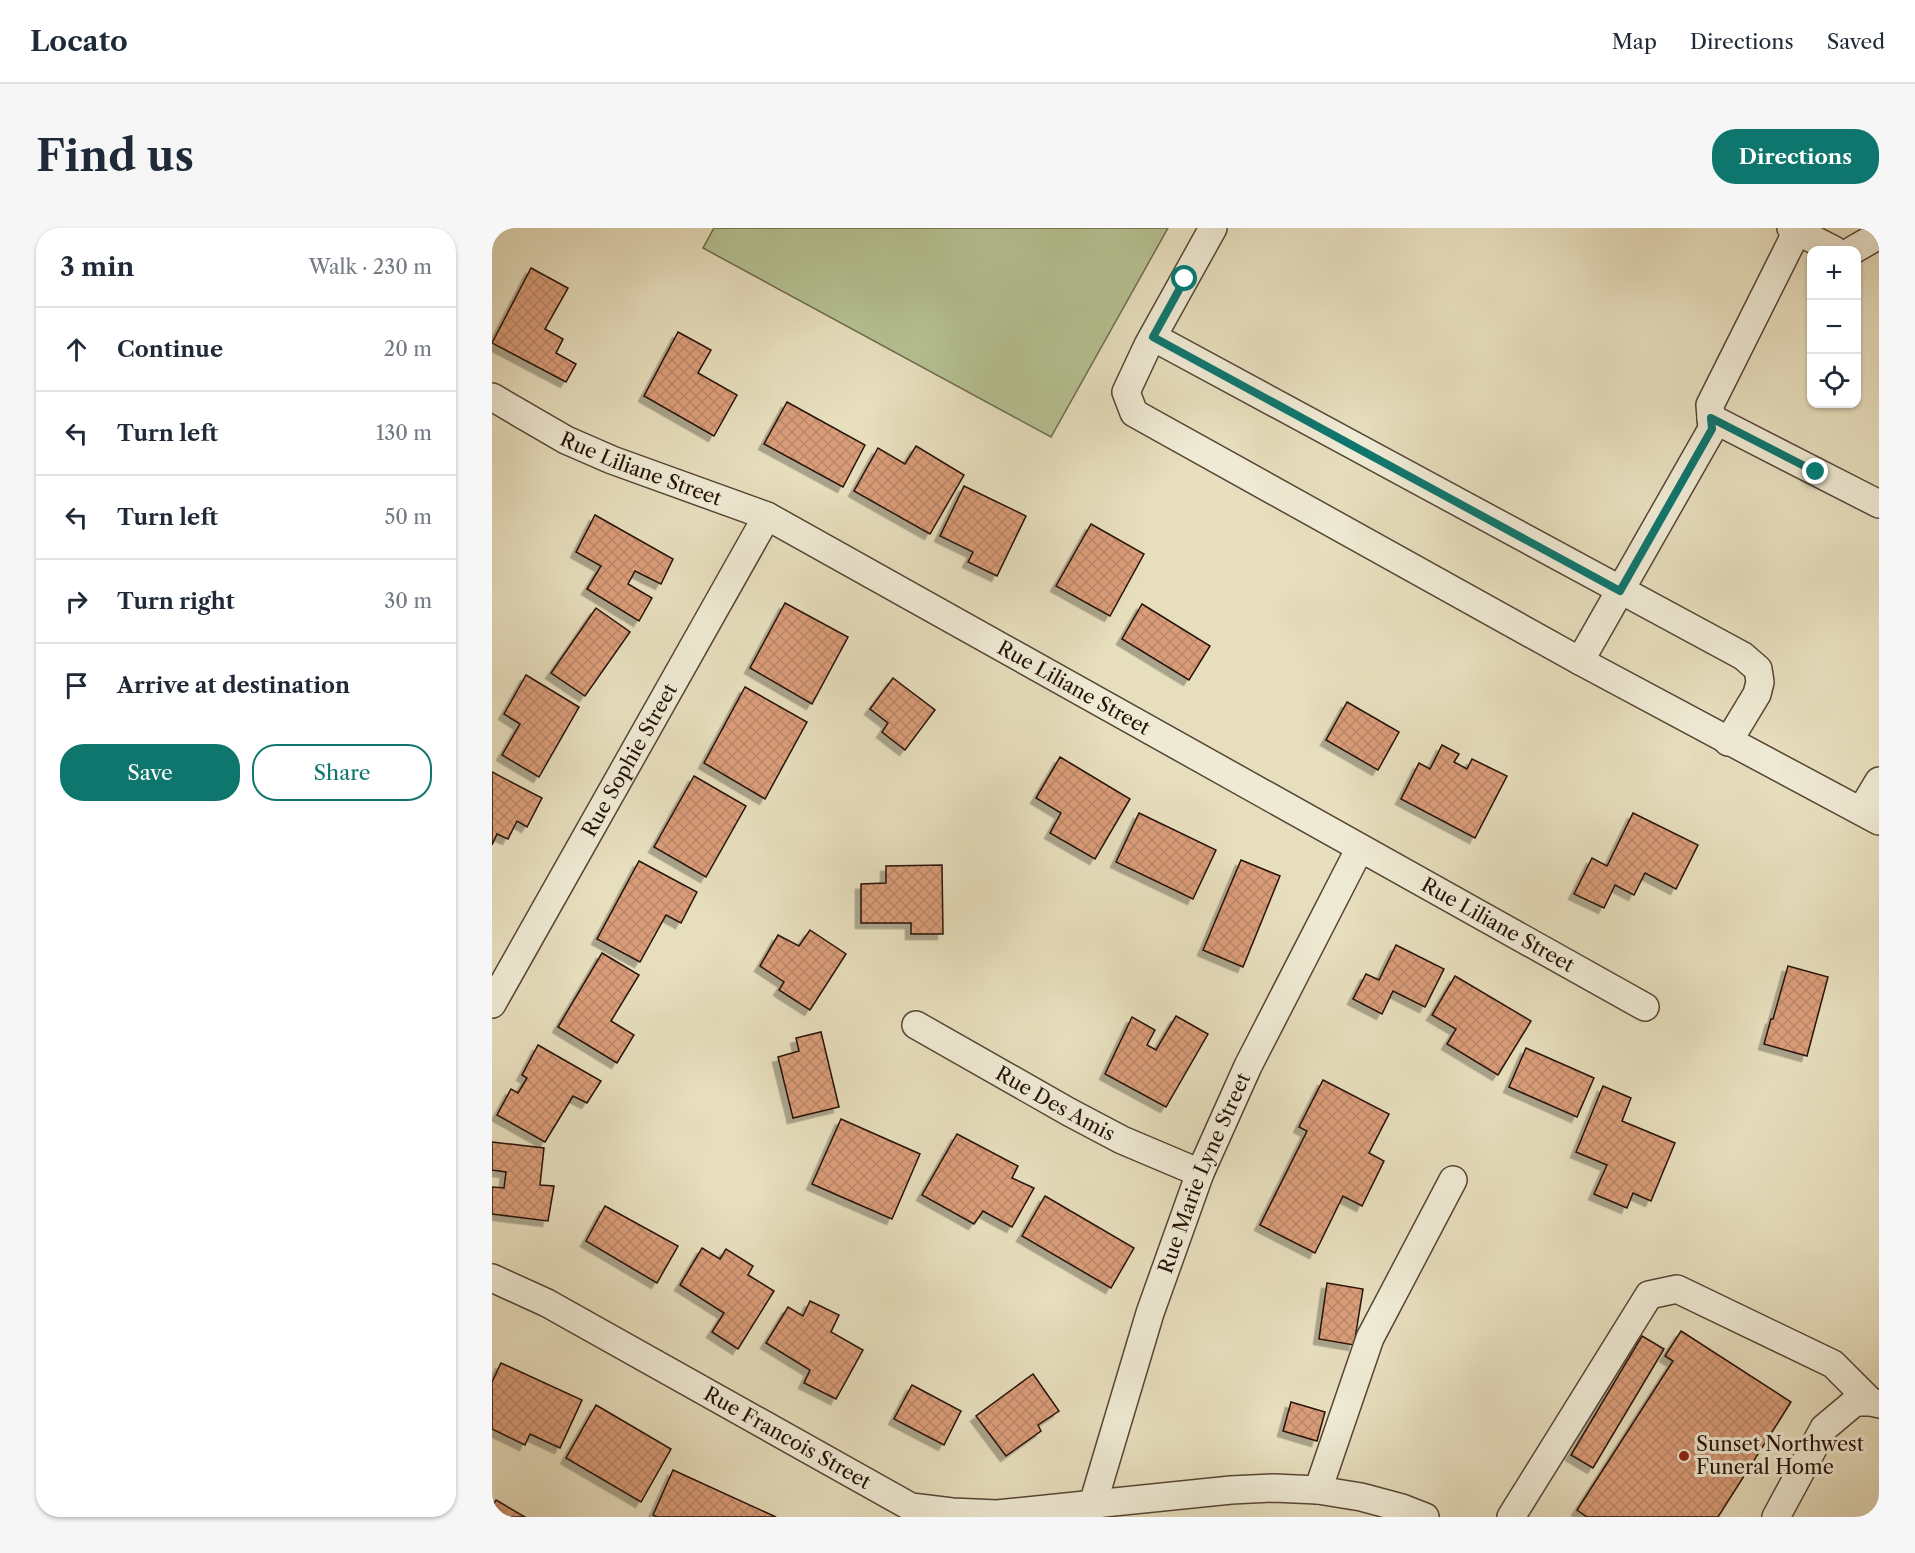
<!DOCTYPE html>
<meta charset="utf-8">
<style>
body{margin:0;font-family:"Libre Caslon Text",serif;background:#f6f6f7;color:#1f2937}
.controls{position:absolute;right:18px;top:18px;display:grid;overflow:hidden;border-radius:12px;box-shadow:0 2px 4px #0004}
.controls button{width:54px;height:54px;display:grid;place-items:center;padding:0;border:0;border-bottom:2px solid #e0e1e3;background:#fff;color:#1f2937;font:30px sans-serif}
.stop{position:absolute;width:18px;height:18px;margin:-14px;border:4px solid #0f766e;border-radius:50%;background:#fff}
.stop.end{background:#0f766e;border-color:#fff;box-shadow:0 2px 6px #0008}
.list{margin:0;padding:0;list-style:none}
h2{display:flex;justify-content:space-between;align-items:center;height:78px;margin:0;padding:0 24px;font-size:26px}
h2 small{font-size:20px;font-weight:400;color:#747a83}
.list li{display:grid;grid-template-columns:39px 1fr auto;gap:18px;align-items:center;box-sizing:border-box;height:84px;padding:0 24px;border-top:2px solid #e0e1e3}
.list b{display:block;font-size:22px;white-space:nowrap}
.list em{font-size:20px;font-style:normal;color:#747a83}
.actions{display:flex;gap:12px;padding:18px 24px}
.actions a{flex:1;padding:14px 0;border:2px solid #0f766e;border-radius:24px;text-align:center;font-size:21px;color:#0f766e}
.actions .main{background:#0f766e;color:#fff}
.icon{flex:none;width:33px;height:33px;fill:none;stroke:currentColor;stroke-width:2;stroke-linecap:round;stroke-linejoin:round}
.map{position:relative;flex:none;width:1387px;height:1289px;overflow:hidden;border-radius:24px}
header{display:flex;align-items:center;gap:36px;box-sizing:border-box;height:84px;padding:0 30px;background:#fff;border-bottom:2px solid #e0e1e3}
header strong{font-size:28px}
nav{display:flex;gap:33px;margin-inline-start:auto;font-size:21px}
.intro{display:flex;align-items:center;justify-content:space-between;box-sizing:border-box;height:144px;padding:0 36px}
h1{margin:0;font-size:42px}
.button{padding:15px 27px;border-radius:24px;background:#0f766e;color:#fff;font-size:21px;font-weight:700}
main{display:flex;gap:36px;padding:0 36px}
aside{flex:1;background:#fff;border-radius:24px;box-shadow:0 2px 4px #0004}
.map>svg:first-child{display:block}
.green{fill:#b5c192;stroke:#6e6a4d;stroke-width:1.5}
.building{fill:url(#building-cross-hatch);stroke:#261208;stroke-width:1.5;filter:url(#shadow)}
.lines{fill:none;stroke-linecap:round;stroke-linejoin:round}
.minor-casing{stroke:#564535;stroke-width:30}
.minor{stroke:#efead4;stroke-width:27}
.route{stroke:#0f766e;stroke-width:8}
.poi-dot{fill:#8f2418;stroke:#efead4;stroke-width:2}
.labels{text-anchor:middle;stroke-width:6;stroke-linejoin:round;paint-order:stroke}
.street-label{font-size:20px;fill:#261208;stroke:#efead4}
.poi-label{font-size:20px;fill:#261208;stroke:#efead4;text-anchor:start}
</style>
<header>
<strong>Locato</strong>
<nav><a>Map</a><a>Directions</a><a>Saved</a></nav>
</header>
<div class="intro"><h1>Find us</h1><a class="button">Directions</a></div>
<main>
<aside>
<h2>3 min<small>Walk · 230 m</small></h2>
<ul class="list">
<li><svg class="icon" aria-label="ahead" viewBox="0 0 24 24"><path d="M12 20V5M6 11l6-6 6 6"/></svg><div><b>Continue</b></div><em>20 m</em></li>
<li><svg class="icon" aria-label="left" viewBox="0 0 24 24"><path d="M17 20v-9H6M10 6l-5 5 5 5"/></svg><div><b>Turn left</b></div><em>130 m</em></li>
<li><svg class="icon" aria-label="left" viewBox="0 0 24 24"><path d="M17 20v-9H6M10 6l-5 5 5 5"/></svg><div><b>Turn left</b></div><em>50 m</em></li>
<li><svg class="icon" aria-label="right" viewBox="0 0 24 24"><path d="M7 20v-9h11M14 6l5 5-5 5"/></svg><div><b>Turn right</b></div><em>30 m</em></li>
<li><svg class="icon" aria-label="arrive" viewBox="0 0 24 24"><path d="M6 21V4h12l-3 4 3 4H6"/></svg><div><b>Arrive at destination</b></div></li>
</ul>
<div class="actions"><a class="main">Save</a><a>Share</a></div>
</aside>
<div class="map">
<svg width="1387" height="1289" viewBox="0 0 1387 1289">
<defs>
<pattern id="building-cross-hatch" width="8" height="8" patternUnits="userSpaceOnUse" patternTransform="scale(1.5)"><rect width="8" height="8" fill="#da9d79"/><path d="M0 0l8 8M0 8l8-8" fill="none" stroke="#bb8667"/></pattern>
<filter id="shadow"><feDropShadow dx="-5.5" dy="5.5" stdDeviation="0" flood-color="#0004"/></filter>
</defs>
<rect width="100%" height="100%" fill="#e7debd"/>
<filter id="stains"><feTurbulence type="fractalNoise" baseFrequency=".00333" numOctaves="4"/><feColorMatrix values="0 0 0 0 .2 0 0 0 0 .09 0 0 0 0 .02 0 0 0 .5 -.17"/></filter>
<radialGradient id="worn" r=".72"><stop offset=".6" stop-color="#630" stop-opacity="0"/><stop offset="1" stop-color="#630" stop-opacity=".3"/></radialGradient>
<polygon class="green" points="222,0 676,0 559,209 211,20"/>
<g class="building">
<polygon points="39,40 76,60 53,101 71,111 64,125 84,136 74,154 0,115"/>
<polygon points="186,104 219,122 206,145 245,167 222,208 152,168"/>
<polygon points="295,174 373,217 351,259 272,216"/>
<polygon points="424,218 472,247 438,306 362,263 386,220 413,236"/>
<polygon points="472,258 534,288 505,348 476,334 481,324 448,308"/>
<polygon points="103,287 181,331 169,356 143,343 136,356 160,370 147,393 95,361 109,338 84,324"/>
<polygon points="599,296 652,326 618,388 564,358"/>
<polygon points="293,375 356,409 320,476 258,440"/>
<polygon points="650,376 718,418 697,452 630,411"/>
<polygon points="104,380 138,404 93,468 59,445"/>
<polygon points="34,447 87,479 47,549 10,527 28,496 12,486"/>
<polygon points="401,450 443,482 413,522 390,504 396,495 378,481"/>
<polygon points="253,459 315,494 273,571 212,535"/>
<polygon points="855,474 907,504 886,542 834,512"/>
<polygon points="950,517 967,526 962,534 975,541 980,531 1015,548 983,610 909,571 927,535 938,541"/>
<polygon points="568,529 638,571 603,631 558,605 569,585 544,570"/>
<polygon points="0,544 50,570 35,599 25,593 16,611 5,606 0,617"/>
<polygon points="202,548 254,578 214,649 162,619"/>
<polygon points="647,585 724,622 701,671 624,634"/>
<polygon points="1141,585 1206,617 1184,661 1153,645 1142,667 1123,657 1112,680 1082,666 1100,630 1115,638"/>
<polygon points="749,632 788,648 751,739 711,722"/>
<polygon points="147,633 205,664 189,695 174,687 148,734 105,711"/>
<polygon points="450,637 451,706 419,706 419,695 369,695 369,656 394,655 394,638"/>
<polygon points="318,702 354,726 318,782 287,762 292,754 268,738 286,707 307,718"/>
<polygon points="904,717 952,741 933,779 901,763 890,786 861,771 874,746 887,752"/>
<polygon points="110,725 147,747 119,793 142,807 125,835 66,799"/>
<polygon points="1296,738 1336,749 1315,828 1272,816 1279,791 1281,791"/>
<polygon points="963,748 1039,793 1006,847 955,816 964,801 940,787"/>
<polygon points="684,788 716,806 674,879 613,846 640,789 663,802 655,817 664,822"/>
<polygon points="329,804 347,879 301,890 286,829 307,823 304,810"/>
<polygon points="46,817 109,853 95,875 81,868 53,914 5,887 19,861 26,865 35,850 30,847"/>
<polygon points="1034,820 1102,850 1085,889 1017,859"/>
<polygon points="831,852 897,886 877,925 892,933 870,978 851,968 823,1025 768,997 815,903 807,899"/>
<polygon points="1111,858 1139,870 1130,893 1183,915 1159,973 1141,965 1135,980 1102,966 1115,937 1084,924"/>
<polygon points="349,891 428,926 400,991 320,956"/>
<polygon points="465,906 526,938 520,950 542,960 520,999 491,983 482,996 430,967"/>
<polygon points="0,914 52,920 48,957 62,958 56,993 0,986 0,959 12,960 14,944 0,942"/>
<polygon points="553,968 642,1020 619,1060 530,1008"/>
<polygon points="113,978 186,1018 165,1055 94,1013"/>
<polygon points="210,1020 228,1031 234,1021 261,1038 256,1047 282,1063 246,1121 220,1104 232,1085 188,1057"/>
<polygon points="835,1055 871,1061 862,1117 827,1111"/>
<polygon points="318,1073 347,1087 339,1104 371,1122 344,1171 312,1155 318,1142 274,1115 296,1079 311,1088"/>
<polygon points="1189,1103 1299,1174 1226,1289 1095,1289 1085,1282 1181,1133 1173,1128"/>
<polygon points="1150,1108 1172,1121 1101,1240 1079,1227"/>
<polygon points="9,1135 90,1172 68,1220 38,1206 33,1217 0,1201 0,1154"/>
<polygon points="541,1146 567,1183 546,1197 549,1203 514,1228 484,1188"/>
<polygon points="420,1157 469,1183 452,1217 402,1191"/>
<polygon points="799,1174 833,1184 825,1213 791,1203"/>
<polygon points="104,1177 179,1221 149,1274 74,1230"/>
<polygon points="181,1242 284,1289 165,1289 161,1287"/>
<polygon points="4,1272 33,1289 0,1289 0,1279"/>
</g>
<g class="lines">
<defs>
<g id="minor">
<polyline points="721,0 656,117 634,164 642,185 1088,433 1387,593"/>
<polyline points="1299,0 1342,22"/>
<polyline points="1361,22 1387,7"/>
<polyline points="661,109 1251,428 1266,441 1268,454 1265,466 1236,514"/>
<path id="s1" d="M0,169l74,43 46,20 155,56 878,491"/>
<polyline points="1219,190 1387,276"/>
<polyline points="1088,433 1220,201 1218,177 1305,3"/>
<polyline points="1369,583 1387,553"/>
<path id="s2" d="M0,776l275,-488"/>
<path id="s3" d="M424,797l153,87 53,28 78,33"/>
<path id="s4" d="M0,1050l55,25 364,204 41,5 45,2 234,-24 43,-2 44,2 43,7 41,11 23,9"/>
<polyline points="826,1262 878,1110 961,952"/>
<path id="s5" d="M597,1289l61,-204 50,-140 48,-107 112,-218"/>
<polyline points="1019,1289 1157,1067 1185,1061 1341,1136 1379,1174"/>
<polyline points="1284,1289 1332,1200 1363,1174 1379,1174 1387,1176"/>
</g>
</defs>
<use href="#minor" class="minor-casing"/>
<use href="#minor" class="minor"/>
</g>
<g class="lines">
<polyline class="route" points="693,51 661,109 1128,363 1220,201 1219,190 1324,244"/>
</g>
<circle class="poi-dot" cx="1192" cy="1228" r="6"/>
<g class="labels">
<g class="street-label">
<text dy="7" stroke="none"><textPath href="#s1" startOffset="166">Rue Liliane Street</textPath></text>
<text dy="7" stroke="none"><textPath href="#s1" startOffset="652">Rue Liliane Street</textPath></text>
<text dy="7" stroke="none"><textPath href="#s2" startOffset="280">Rue Sophie Street</textPath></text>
<text dy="7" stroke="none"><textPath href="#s1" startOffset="1138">Rue Liliane Street</textPath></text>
<text dy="7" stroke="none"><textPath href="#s3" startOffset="160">Rue Des Amis</textPath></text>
<text dy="7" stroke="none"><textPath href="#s5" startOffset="363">Rue Marie Lyne Street</textPath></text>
<text dy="7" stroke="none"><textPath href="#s4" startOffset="336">Rue Francois Street</textPath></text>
</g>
<g class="poi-label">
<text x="1204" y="1223">Sunset Northwest<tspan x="1204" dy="23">Funeral Home</tspan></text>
</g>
</g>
<rect width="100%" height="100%" filter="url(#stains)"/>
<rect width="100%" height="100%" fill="url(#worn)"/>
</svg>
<div class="controls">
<button>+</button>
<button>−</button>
<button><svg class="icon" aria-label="locate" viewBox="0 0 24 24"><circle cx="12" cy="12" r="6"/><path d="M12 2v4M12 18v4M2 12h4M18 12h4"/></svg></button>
</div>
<div class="stop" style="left:693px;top:51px"></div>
<div class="stop end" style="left:1324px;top:244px"></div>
</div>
</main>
